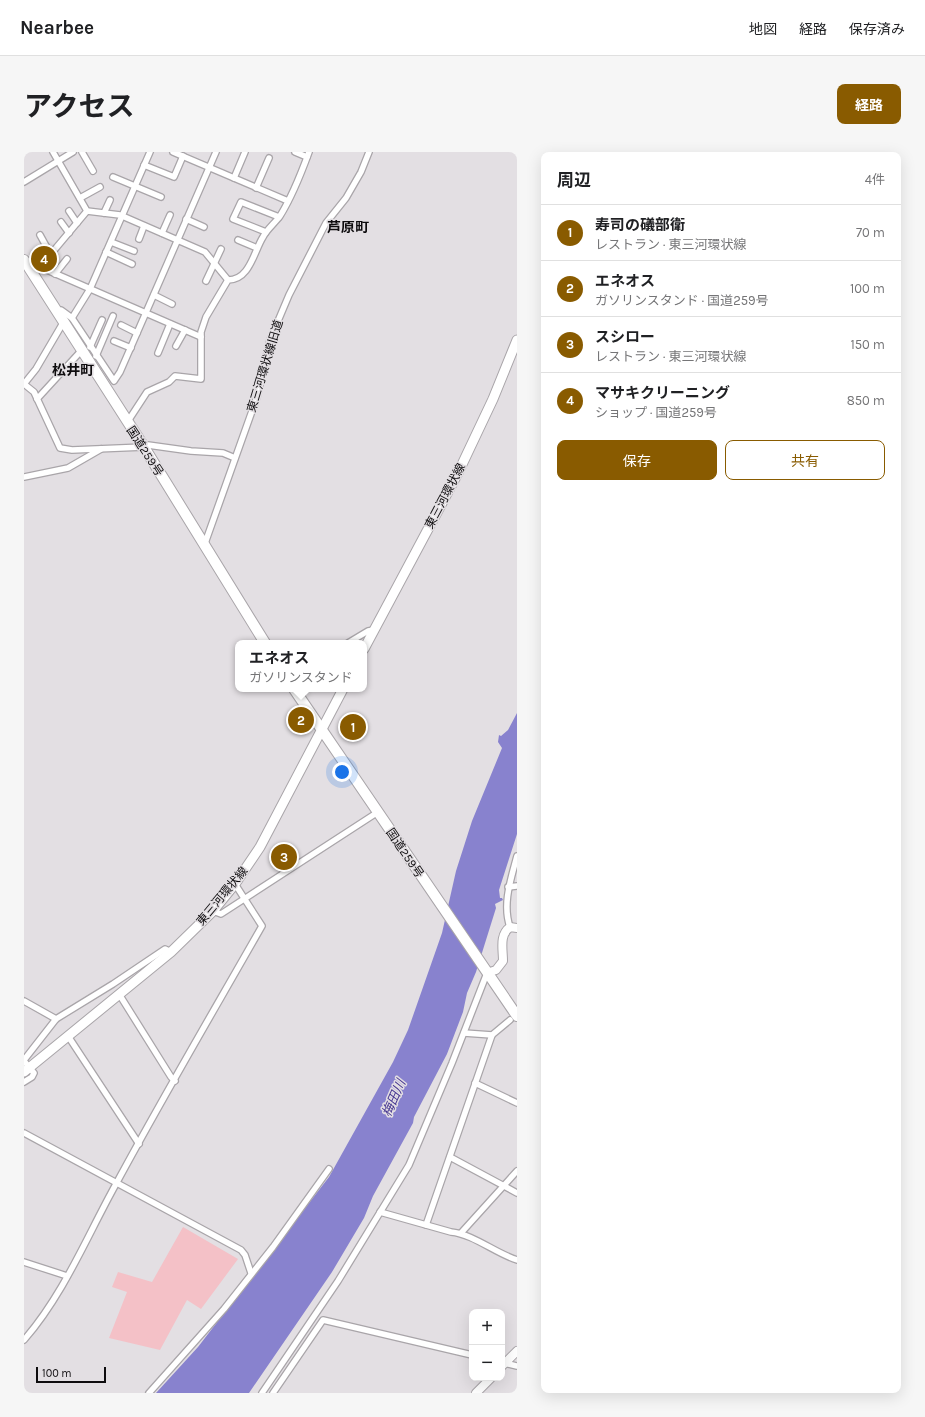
<!DOCTYPE html>
<html lang="ja">
<meta charset="utf-8">
<style>
body{margin:0;font-family:Karla,"Noto Sans JP",sans-serif;background:#f6f6f6;color:#202124}
.controls{position:absolute;right:12px;bottom:12px;display:grid;overflow:hidden;border-radius:8px;box-shadow:0 4px 16px #0002}
.controls button{width:36px;height:36px;display:grid;place-items:center;padding:0;border:0;border-bottom:1px solid #e0e0e0;background:#fff;color:#202124;font:20px sans-serif}
.scale{position:absolute;left:12px;bottom:10px;width:70px;box-sizing:border-box;padding-left:4px;border:2px solid #0e0c0e;border-top:0;font-size:11px;line-height:14px;white-space:nowrap;color:#0e0c0e;-webkit-text-stroke:3px #e3dfe3;paint-order:stroke}
.you{position:absolute;left:318px;top:620px;width:14px;height:14px;margin:-10px;border:3px solid #fff;border-radius:50%;background:#1a73e8;box-shadow:0 0 0 6px #1a73e833}
.badge{display:grid;place-items:center;width:26px;height:26px;border-radius:50%;background:#895b00;color:#fff;font-size:13px;font-weight:700}
.pin{position:absolute;translate:-50% -50%;border:2px solid #fff;box-shadow:0 1px 4px #0006}
.popup{position:absolute;left:211px;top:488px;width:132px;height:52px;box-sizing:border-box;display:grid;place-content:center;border-radius:8px;background:#fff;filter:drop-shadow(0 1px 3px #0005);font-size:13px;white-space:nowrap;color:#757577}
.popup b{font-size:15px;color:#202124}
.popup::after{content:'';position:absolute;left:50%;top:100%;margin-left:-8px;border:8px solid transparent;border-top-color:#fff}
.list{margin:0;padding:0;list-style:none}
h2{display:flex;justify-content:space-between;align-items:center;height:52px;margin:0;padding:0 16px;font-size:17px}
h2 small{font-size:13px;font-weight:400;color:#757577}
.list li{display:grid;grid-template-columns:26px 1fr auto;gap:12px;align-items:center;box-sizing:border-box;height:56px;padding:0 16px;border-top:1px solid #e0e0e0}
.list b{display:block;font-size:15px;white-space:nowrap}
.list p{margin:0;font-size:13px;white-space:nowrap;color:#757577}
.list em{font-size:13px;font-style:normal;color:#757577}
.actions{display:flex;gap:8px;padding:12px 16px}
.actions a{flex:1;padding:9px 0;border:1px solid #895b00;border-radius:8px;text-align:center;font-size:14px;color:#895b00}
.actions .main{background:#895b00;color:#fff}
.map{position:relative;flex:none;width:493px;height:1241px;overflow:hidden;border-radius:8px}
header{display:flex;align-items:center;gap:24px;box-sizing:border-box;height:56px;padding:0 20px;background:#fff;border-bottom:1px solid #e0e0e0}
header strong{font-size:19px}
nav{display:flex;gap:22px;margin-inline-start:auto;font-size:14px}
.intro{display:flex;align-items:center;justify-content:space-between;box-sizing:border-box;height:96px;padding:0 24px}
h1{margin:0;font-size:28px}
.button{padding:10px 18px;border-radius:8px;background:#895b00;color:#fff;font-size:14px;font-weight:700}
main{display:flex;gap:24px;padding:0 24px}
aside{flex:1;background:#fff;border-radius:8px;box-shadow:0 4px 16px #0002}
.map>svg:first-child{display:block}
.green{fill:#f4c1c7}
.water{fill:#8882ce}
.lines{fill:none;stroke-linecap:round;stroke-linejoin:round}
.street-casing{stroke:#a9a5a9;stroke-width:8}
.secondary-casing{stroke:#a9a5a9;stroke-width:10}
.primary-casing{stroke:#a9a5a9;stroke-width:11}
.highway-casing{stroke:#a9a5a9;stroke-width:12}
.street{stroke:#fff;stroke-width:5.5}
.secondary{stroke:#fff;stroke-width:8}
.primary{stroke:#fff;stroke-width:9}
.highway{stroke:#fff;stroke-width:10}
.labels{text-anchor:middle;stroke-width:3;stroke-linejoin:round;paint-order:stroke}
.street-label{font-size:12px;fill:#0e0c0e;stroke:#e3dfe3}
.water-label{font-size:13px;font-style:italic;fill:#463691;stroke:#e3dfe3}
.quarter-label{font-size:14px;font-weight:bold;fill:#0e0c0e;stroke:#e3dfe3}
</style>
<header>
<strong>Nearbee</strong>
<nav><a>地図</a><a>経路</a><a>保存済み</a></nav>
</header>
<div class="intro"><h1>アクセス</h1><a class="button">経路</a></div>
<main>
<div class="map">
<svg width="493" height="1241" viewBox="0 0 493 1241">
<rect width="100%" height="100%" fill="#e3dfe3"/>
<polygon class="green" points="159,1075 214,1107 177,1157 163,1148 136,1198 85,1186 103,1140 88,1135 94,1120 128,1130"/>
<polygon class="water" points="493,561 493,682 475,738 476,746 478,746 479,748 471,752 472,756 452,820 443,841 439,860 423,902 390,965 389,971 349,1044 340,1066 308,1120 225,1241 132,1241 174,1195 305,1025 369,910 384,878 418,781 432,719 448,669 478,596 474,590 475,583 477,584 484,578"/>
<g class="lines">
<defs>
<g id="street">
<polyline points="29,0 63,59 96,63 181,100 204,128"/>
<polyline points="58,0 69,19"/>
<polyline points="149,0 264,49"/>
<polyline points="271,0 283,5"/>
<polyline points="120,13 150,25 159,4"/>
<polyline points="89,25 137,45"/>
<polyline points="210,26 221,0"/>
<polyline points="0,30 49,0"/>
<polyline points="232,36 245,6"/>
<polyline points="56,46 76,35"/>
<polyline points="45,59 53,71"/>
<polyline points="80,61 86,48"/>
<polyline points="162,67 180,75"/>
<polyline points="37,70 45,81"/>
<polyline points="242,80 209,67 217,50 255,65"/>
<polyline points="138,81 146,63"/>
<polyline points="16,83 27,103"/>
<polyline points="115,87 120,74"/>
<polyline points="214,88 233,96"/>
<polyline points="87,90 110,99"/>
<polyline points="82,100 108,112"/>
<polyline points="2,112 16,115 177,185"/>
<polyline points="16,115 63,59"/>
<polyline points="31,122 43,107"/>
<polyline points="182,129 197,97"/>
<polyline points="130,143 148,152"/>
<polyline points="34,159 37,158 48,166 66,137 126,0"/>
<polyline points="48,166 90,229 96,220 192,0"/>
<polyline points="97,173 113,181"/>
<polyline points="90,189 107,196"/>
<polyline points="152,194 161,178"/>
<polyline points="66,195 78,168"/>
<polyline points="134,201 146,172"/>
<polyline points="72,204 89,164"/>
<polyline points="0,232 10,240 36,296 48,298 120,295 124,293 167,299 199,301 211,306"/>
<polyline points="0,232 12,217 39,171"/>
<polyline points="13,247 57,199"/>
<path d="M102,269l4,-3 17,-26 22,-10 6,-6 26,3v-47l5,-15 22,-37c22,0 26,-29 35,-43 4,-8 12,-14 17,-21 13,-21 21,-42 29,-64"/>
<polyline points="0,325 44,316 77,297"/>
<polyline points="180,394 233,245 246,188 265,143 302,71 322,46 337,20 345,0"/>
<polyline points="324,491 344,479 350,478"/>
<polyline points="484,735 493,734"/>
<polyline points="189,759 197,762 354,660"/>
<path d="M486,775c-8,-23 1,-48 7,-71"/>
<polyline points="95,842 147,925 151,929"/>
<polyline points="0,849 32,867"/>
<polyline points="440,881 468,883"/>
<polyline points="44,884 115,992"/>
<polyline points="0,908 32,867 89,832 141,797 147,800"/>
<polyline points="0,909 10,921 8,925 0,930"/>
<polyline points="451,931 493,951"/>
<polyline points="0,981 217,1098 221,1103 227,1121"/>
<polyline points="426,1005 493,1041"/>
<path d="M356,1060l71,20c22,2 44,21 66,28"/>
<polyline points="402,1073 468,883 486,868"/>
<polyline points="437,1081 493,1019"/>
<polyline points="0,1110 43,1124"/>
<path d="M0,1188c40,-46 63,-104 92,-156 47,-87 97,-172 146,-258l-27,-42"/>
<polyline points="480,1211 493,1214"/>
<polyline points="125,1241 200,1157 249,1095 305,1017"/>
<polyline points="238,1241 314,1129 385,1013 428,911 463,821"/>
<polyline points="249,1241 299,1168 448,1203"/>
</g>
<g id="secondary">
<path d="M463,821l9,-3 7,-9c0,-12 -4,-26 7,-34l7,1"/>
<polyline points="478,1214 493,1199"/>
<polyline points="452,1241 467,1226"/>
</g>
<g id="primary">
<polyline points="340,497 434,321 469,247 493,188"/>
<polyline points="0,920 147,800 189,759 211,732 236,695 319,537"/>
</g>
<g id="highway">
<polyline points="0,108 120,295 241,491"/>
<polyline points="270,537 493,864"/>
</g>
</defs>
<use href="#street" class="street-casing"/>
<use href="#secondary" class="secondary-casing"/>
<use href="#primary" class="primary-casing"/>
<use href="#highway" class="highway-casing"/>
<use href="#street" class="street"/>
<use href="#secondary" class="secondary"/>
<use href="#primary" class="primary"/>
<use href="#highway" class="highway"/>
</g>
<g class="labels">
<g class="street-label">
<text transform="translate(241 214) rotate(-73)" y="4">東三河環状線旧道</text>
<text transform="translate(121 299) rotate(57)" y="4">国道259号</text>
<text transform="translate(421 344) rotate(-62)" y="4">東三河環状線</text>
<text transform="translate(381 701) rotate(56)" y="4">国道259号</text>
<text transform="translate(198 744) rotate(-50)" y="4">東三河環状線</text>
</g>
<g class="water-label">
<text transform="translate(369 946) rotate(-66)" y="5">梅田川</text>
</g>
<g class="quarter-label">
<text x="324" y="80">芦原町</text>
<text x="49" y="223">松井町</text>
</g>
</g>
</svg>
<div class="controls">
<button>+</button>
<button>−</button>
</div>
<div class="scale">100 m</div>
<div class="you"></div>
<div class="pin badge" style="left:329px;top:575px">1</div>
<div class="pin badge" style="left:277px;top:568px">2</div>
<div class="popup"><b>エネオス</b>ガソリンスタンド</div>
<div class="pin badge" style="left:260px;top:705px">3</div>
<div class="pin badge" style="left:20px;top:107px">4</div>
</div>
<aside>
<h2>周辺<small>4件</small></h2>
<ul class="list">
<li><span class="badge">1</span><div><b>寿司の礒部衛</b><p>レストラン · 東三河環状線</p></div><em>70 m</em></li>
<li><span class="badge">2</span><div><b>エネオス</b><p>ガソリンスタンド · 国道259号</p></div><em>100 m</em></li>
<li><span class="badge">3</span><div><b>スシロー</b><p>レストラン · 東三河環状線</p></div><em>150 m</em></li>
<li><span class="badge">4</span><div><b>マサキクリーニング</b><p>ショップ · 国道259号</p></div><em>850 m</em></li>
</ul>
<div class="actions"><a class="main">保存</a><a>共有</a></div>
</aside>
</main>
